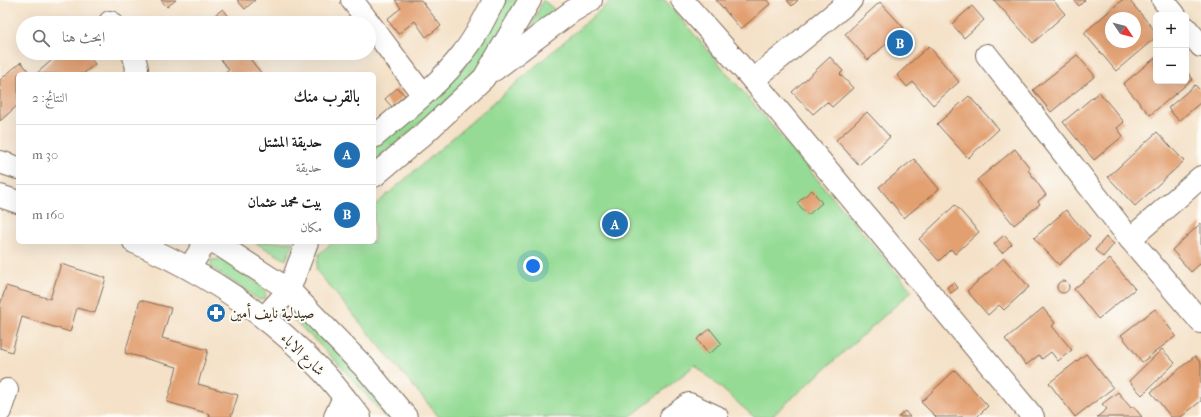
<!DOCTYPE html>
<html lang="ar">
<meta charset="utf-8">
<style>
body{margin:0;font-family:"IM FELL French Canon",Amiri,serif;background:#f2f2f2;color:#202124;direction:rtl}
.controls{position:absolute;right:12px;top:12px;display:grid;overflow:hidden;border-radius:6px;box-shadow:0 4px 16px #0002}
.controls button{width:36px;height:36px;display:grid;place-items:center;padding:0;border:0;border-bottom:1px solid #e0e0e0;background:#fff;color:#202124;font:20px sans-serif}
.compass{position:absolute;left:1105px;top:12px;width:36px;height:36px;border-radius:50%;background:#fff;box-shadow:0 4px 16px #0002;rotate:125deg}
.you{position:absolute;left:533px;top:266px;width:14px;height:14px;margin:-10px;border:3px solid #fff;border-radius:50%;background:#1a73e8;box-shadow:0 0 0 6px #1a73e833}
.badge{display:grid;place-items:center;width:26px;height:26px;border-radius:50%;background:#1f6fb2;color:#fff;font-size:13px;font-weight:700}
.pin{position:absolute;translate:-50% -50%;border:2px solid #fff;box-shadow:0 1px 4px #0006}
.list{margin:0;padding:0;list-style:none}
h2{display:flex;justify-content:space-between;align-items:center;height:52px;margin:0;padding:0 16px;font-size:17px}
h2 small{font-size:13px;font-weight:400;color:#757577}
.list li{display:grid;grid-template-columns:26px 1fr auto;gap:12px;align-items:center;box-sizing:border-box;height:60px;padding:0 16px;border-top:1px solid #e0e0e0}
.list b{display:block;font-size:15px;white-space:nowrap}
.list p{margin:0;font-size:13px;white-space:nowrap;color:#757577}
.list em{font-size:13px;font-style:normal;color:#757577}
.icon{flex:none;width:22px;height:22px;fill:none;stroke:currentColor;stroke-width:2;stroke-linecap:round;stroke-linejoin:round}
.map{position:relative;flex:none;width:1201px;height:417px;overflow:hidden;direction:ltr}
.search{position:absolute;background:#fff;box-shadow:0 4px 16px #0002;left:16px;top:16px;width:360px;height:44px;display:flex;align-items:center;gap:10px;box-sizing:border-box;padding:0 14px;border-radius:22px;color:#757577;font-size:15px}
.panel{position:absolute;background:#fff;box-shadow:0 4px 16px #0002;left:16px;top:72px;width:360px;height:172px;border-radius:6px;direction:rtl}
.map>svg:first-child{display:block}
.green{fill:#95db95;stroke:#68825a}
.building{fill:#e29f6f;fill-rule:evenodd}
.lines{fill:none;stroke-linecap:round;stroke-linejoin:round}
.minor-casing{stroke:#7c6a59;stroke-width:24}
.major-casing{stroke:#7c6a59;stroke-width:24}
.minor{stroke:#fff;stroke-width:22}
.major{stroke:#fff;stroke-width:22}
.labels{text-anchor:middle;stroke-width:4;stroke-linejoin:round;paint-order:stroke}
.poi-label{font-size:15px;fill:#3b2a1e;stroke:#fdfcf7;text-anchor:start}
.street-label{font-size:15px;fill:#3b2a1e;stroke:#fdfcf7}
</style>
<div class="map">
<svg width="1201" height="417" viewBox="0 0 1201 417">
<rect width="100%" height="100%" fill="#fdfcf7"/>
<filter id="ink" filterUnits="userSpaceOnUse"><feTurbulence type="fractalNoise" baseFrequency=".025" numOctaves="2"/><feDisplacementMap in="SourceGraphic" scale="8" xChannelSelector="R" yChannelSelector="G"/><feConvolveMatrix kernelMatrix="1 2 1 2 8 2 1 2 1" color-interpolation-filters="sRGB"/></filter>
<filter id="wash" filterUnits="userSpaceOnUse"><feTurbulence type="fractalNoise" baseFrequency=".012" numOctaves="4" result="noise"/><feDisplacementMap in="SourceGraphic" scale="16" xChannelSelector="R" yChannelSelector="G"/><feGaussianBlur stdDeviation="0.9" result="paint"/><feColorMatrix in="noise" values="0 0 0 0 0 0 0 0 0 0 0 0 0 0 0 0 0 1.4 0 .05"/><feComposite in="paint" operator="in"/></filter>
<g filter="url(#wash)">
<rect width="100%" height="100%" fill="#f4e1c7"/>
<g class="green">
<polygon points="504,0 519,0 499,39 461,89 374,161 374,141"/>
<polygon points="543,0 556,11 527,37"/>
<polygon points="612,0 665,0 912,291 771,417 754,417 695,365 630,417 439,417 316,270 319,254 333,242 374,242 374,206"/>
<polygon points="254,242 294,242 286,260"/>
<polygon points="223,259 265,289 266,298 259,300 211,267 211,260"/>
<path d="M290,306l113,111h-18c-30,-36 -60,-69 -95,-100z"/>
</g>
<g id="blocks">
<g class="building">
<polygon points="161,0 176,0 167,7"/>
<polygon points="237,0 255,0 245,9"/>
<polygon points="395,0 421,0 441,26 426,37 415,21 398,34 387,19 401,8"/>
<polygon points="716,0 767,0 770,4 741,29"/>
<polygon points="787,0 798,0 792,6"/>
<polygon points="994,0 1053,0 1065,14 1033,43"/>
<polygon points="1074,0 1085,0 1079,6"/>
<path d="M1122,0h7l27,32v5l-40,34 -32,-38zM1111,18h24v24h-24z"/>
<polygon points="880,2 904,28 868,60 845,34"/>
<polygon points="972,6 984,20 964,38 952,24"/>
<polygon points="223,9 234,23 204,23"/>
<polygon points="929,46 959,82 933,105 913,82 907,87 897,75"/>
<polygon points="60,53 86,53 95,64 83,74 36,74"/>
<polygon points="216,53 250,53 247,55 262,74 226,74 225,73 229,70"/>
<polygon points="1077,55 1095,76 1051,112 1033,90"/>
<polygon points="830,57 843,71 840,74 853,88 832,107 827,102 813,114 792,92"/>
<polygon points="1156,57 1156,81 1186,81 1186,71 1193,79 1150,115 1123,84"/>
<polygon points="21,62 31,74 18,74 18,105 0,121 0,80"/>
<polygon points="1195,85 1201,91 1201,102 1179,121 1168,108"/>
<polygon points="397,88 405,95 392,107 385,99"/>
<polygon points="1099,92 1124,122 1117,128 1123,136 1094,160 1063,122"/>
<polygon points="969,96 999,129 968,158 937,124"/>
<polygon points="867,112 890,137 859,165 836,140"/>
<polygon points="1157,132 1184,161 1135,206 1108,177"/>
<polygon points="1015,149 1030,168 1028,170 1046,195 1038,201 1040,204 1014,225 977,180"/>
<polygon points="914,159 939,189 904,218 879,187"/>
<polygon points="812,190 822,203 808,215 797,203"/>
<polygon points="955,205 979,232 955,254 951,249 939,261 919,239"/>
<polygon points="1066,210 1090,237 1059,265 1034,238"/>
<polygon points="1201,223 1201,263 1191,272 1172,250"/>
<polygon points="1004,235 1012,244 1002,253 994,244"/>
<polygon points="1106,237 1114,244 1103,257 1095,250"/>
<polygon points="1004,258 1029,287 1004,310 999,305 988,315 967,291"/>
<polygon points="1110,259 1135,289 1098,319 1074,289"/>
<polygon points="61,264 106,278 95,313 77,308 70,332 22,317 12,352 0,348 0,306 6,286 50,299"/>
<circle cx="1063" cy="287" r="6"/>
<polygon points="954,282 958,288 951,293 947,287"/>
<polygon points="140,300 171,308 162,338 208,350 198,384 238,395 231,417 209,417 210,414 167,402 177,367 125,353"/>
<polygon points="1043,308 1055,323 1052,326 1072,350 1058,361 1051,352 1042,359 1039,355 1026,365 1005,339"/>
<polygon points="1155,309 1176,336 1142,362 1121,335"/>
<polygon points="710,329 722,344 708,354 697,339"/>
<polygon points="1162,349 1175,363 1142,395 1129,381"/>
<polygon points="1086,354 1113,388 1075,417 1049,383"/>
<polygon points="1195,356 1201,363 1201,401 1181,417 1171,417 1151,392"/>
<polygon points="955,370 988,406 977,417 936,417 921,402"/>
<polygon points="1118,392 1131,408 1133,406 1142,417 1097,417 1107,409 1102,404"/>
<polygon points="905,411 910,417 898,417"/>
</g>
</g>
</g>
<g filter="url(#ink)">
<use href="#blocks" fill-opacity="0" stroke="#7c6a59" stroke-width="1"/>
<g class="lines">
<defs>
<g id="minor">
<polyline points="352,0 423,95"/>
<polyline points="682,0 753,80 1033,417"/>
<polyline points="1163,0 1175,15"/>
<polyline points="110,22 111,23"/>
<polyline points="1186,28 1201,46"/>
<polyline points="133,53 137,68 136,74"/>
<polyline points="987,55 1130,239 1201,322"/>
<polyline points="494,70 571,12 591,0"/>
<polyline points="753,80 851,0"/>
<path d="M374,137c30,-26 65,-52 89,-84 13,-16 22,-35 31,-53"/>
<polyline points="374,176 424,134 484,78 530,0"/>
<polyline points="1130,239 1201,177"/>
<polyline points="189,268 206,242"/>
<polyline points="264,318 289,290 307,242"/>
<polyline points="0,411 7,390"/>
<polyline points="335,417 344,397"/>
<polyline points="671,417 689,404 717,417"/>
</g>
<g id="major">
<polyline points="0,162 18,168"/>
<polyline points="0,196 18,202"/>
<path d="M134,242c71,30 136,74 189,130 13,14 25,30 37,45"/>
<polyline points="215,242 289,290 367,370 406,417"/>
</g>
</defs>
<use href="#minor" class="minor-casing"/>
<use href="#major" class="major-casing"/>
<use href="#minor" class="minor"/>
<use href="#major" class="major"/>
</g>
</g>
<defs>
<symbol id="pharmacy-disc" viewBox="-11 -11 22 22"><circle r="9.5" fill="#1f6fb2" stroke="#fdfcf7"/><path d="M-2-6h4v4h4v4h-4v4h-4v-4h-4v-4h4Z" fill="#fff"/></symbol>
</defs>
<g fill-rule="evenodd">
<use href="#pharmacy-disc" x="205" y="302" width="22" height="22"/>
</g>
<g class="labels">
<g class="poi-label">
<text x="230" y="318">صيدلية نايف أمين</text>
</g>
<g class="street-label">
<text transform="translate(303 354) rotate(44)" y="5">شارع الاباء</text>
</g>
</g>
</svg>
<div class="controls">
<button>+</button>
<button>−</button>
</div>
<svg class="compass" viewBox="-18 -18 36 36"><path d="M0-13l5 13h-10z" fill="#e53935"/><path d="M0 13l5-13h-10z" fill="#757577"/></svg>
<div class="you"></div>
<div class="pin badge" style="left:615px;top:224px">A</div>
<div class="pin badge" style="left:900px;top:43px">B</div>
<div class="search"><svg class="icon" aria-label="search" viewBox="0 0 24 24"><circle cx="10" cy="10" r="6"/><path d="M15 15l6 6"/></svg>ابحث هنا</div>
<section class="panel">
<h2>بالقرب منك<small>النتائج: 2</small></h2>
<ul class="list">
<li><span class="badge">A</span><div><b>حديقة المشتل</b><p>حديقة</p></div><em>30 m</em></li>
<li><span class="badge">B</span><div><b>بيت محمد عثمان</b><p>مكان</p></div><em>160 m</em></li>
</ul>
</section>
</div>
